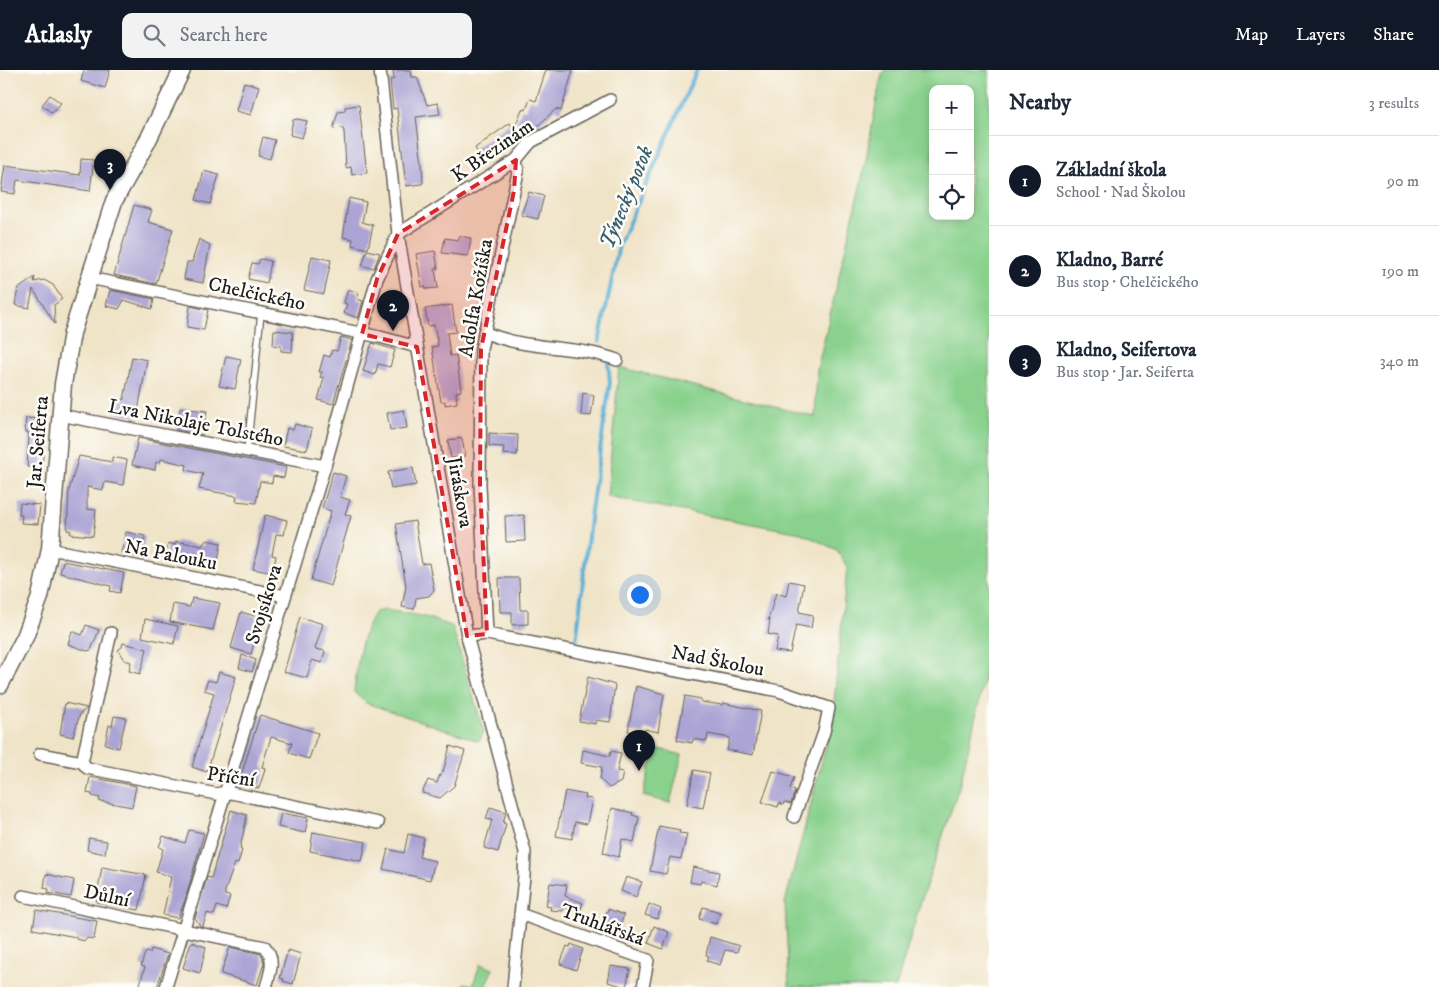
<!DOCTYPE html>
<meta charset="utf-8">
<style>
body{margin:0;font-family:"IM FELL DW Pica",serif;background:#f2f2f3;color:#1f2937}
.controls{position:absolute;right:15px;top:15px;display:grid;overflow:hidden;border-radius:10px;box-shadow:0 2px 8px #0003}
.controls button{width:45px;height:45px;display:grid;place-items:center;padding:0;border:0;border-bottom:1px solid #e0e1e3;background:#fff;color:#1f2937;font:25px sans-serif}
.you{position:absolute;left:639px;top:524px;width:18px;height:18px;margin:-12px;border:4px solid #fff;border-radius:50%;background:#1a73e8;box-shadow:0 0 0 8px #1a73e833}
.badge{display:grid;place-items:center;width:32px;height:32px;border-radius:50%;background:#111827;color:#fff;font-size:16px;font-weight:700}
.pin{position:absolute;translate:-50% -41px;filter:drop-shadow(0 1px 2px #0008)}
.pin::after{content:'';position:absolute;top:26px;width:18px;height:15px;background:inherit;clip-path:polygon(0 0,100% 0,50% 100%)}
.list{margin:0;padding:0;list-style:none}
h2{display:flex;justify-content:space-between;align-items:center;height:65px;margin:0;padding:0 20px;font-size:21px}
h2 small{font-size:16px;font-weight:400;color:#747a83}
.list li{display:grid;grid-template-columns:32px 1fr auto;gap:15px;align-items:center;box-sizing:border-box;height:90px;padding:0 20px;border-top:1px solid #e0e1e3}
.list b{display:block;font-size:19px;white-space:nowrap}
.list p{margin:0;font-size:16px;white-space:nowrap;color:#747a83}
.list em{font-size:16px;font-style:normal;color:#747a83}
.icon{flex:none;width:28px;height:28px;fill:none;stroke:currentColor;stroke-width:2;stroke-linecap:round;stroke-linejoin:round}
.map{position:relative;flex:none;width:989px;height:917px;overflow:hidden}
header{display:flex;align-items:center;gap:30px;box-sizing:border-box;height:70px;padding:0 25px;background:#111827;color:#fff}
header strong{font-size:24px}
nav{display:flex;gap:28px;margin-inline-start:auto;font-size:18px}
.search{width:350px;height:45px;background:#f2f2f3;display:flex;align-items:center;gap:12px;box-sizing:border-box;padding:0 18px;border-radius:10px;color:#747a83;font-size:19px}
main{display:flex}
aside{flex:1;background:#fff}
.map>svg:first-child{display:block}
.green{fill:#89d18d;stroke:#527654;fill-rule:evenodd}
.lines{fill:none;stroke-linecap:round;stroke-linejoin:round}
.stream{stroke:#56afd4;stroke-width:4}
.building{fill:#aba4d4}
.lane-casing{stroke:#666258;stroke-width:8}
.street-casing{stroke:#666258;stroke-width:14}
.secondary-casing{stroke:#666258;stroke-width:19}
.lane{stroke:#fff;stroke-width:5.5}
.street{stroke:#fff;stroke-width:11}
.secondary{stroke:#fff;stroke-width:16}
.marked{fill:#d62828;fill-opacity:0.2;stroke:#d62828;stroke-width:4;stroke-dasharray:10 6;stroke-linejoin:round}
.labels{text-anchor:middle;stroke-width:5;stroke-linejoin:round;paint-order:stroke}
.street-label{font-size:20px;fill:#1c1c1c;stroke:#fdfcf7}
.water-label{font-size:21px;font-style:italic;fill:#365e6f;stroke:#fdfcf7}
</style>
<header>
<strong>Atlasly</strong>
<div class="search"><svg class="icon" aria-label="search" viewBox="0 0 24 24"><circle cx="10" cy="10" r="6"/><path d="M15 15l6 6"/></svg>Search here</div>
<nav><a>Map</a><a>Layers</a><a>Share</a></nav>
</header>
<main>
<div class="map">
<svg width="989" height="917" viewBox="0 0 989 917">
<rect width="100%" height="100%" fill="#fdfcf7"/>
<filter id="ink" filterUnits="userSpaceOnUse"><feTurbulence type="fractalNoise" baseFrequency=".02" numOctaves="2"/><feDisplacementMap in="SourceGraphic" scale="10" xChannelSelector="R" yChannelSelector="G"/><feConvolveMatrix kernelMatrix="1 2 1 2 8 2 1 2 1" color-interpolation-filters="sRGB"/></filter>
<filter id="wash" filterUnits="userSpaceOnUse"><feTurbulence type="fractalNoise" baseFrequency=".0096" numOctaves="4" result="noise"/><feDisplacementMap in="SourceGraphic" scale="20" xChannelSelector="R" yChannelSelector="G"/><feGaussianBlur stdDeviation="1.12" result="paint"/><feColorMatrix in="noise" values="0 0 0 0 0 0 0 0 0 0 0 0 0 0 0 0 0 1.4 0 .05"/><feComposite in="paint" operator="in"/></filter>
<g filter="url(#wash)">
<rect width="100%" height="100%" fill="#f0e4c8"/>
<g class="green">
<path d="M884,0h105v555l-5,56 -24,103 -39,117 -25,86h-107l-4,-84 47,-180 15,-156 -10,-17 -36,-17 -194,-36 12,-130 196,50 2,-47 48,-205 15,-83zM933,19h37v127h-37z"/>
<path d="M385,540l37,6 30,10 32,106 -5,9 -113,-38 -12,-11c3,-26 6,-58 21,-80z"/>
<polygon points="655,678 682,685 670,733 643,726"/>
<polygon points="480,894 493,899 485,916 491,917 463,917 464,913 473,915"/>
</g>
<g class="lines">
<g class="stream">
<polyline points="599,272 619,175 697,0"/>
<polyline points="576,573 591,440 610,313 608,291"/>
</g>
</g>
<g id="blocks">
<g class="building">
<polygon points="84,0 110,0 105,18 81,11"/>
<polygon points="393,0 411,0 412,7 417,7 427,35 438,33 440,44 416,47 422,94 423,113 421,114 406,116 397,38 393,39 390,10 394,9"/>
<polygon points="546,0 573,0 561,41 556,39 532,61 527,57 492,81 493,83 483,90 475,78 510,53 514,59 522,39 526,40 530,29 536,31"/>
<polygon points="244,12 259,16 251,45 236,41"/>
<polygon points="50,25 61,33 52,43 42,35"/>
<polygon points="359,35 367,103 352,105 351,97 346,98 344,61 342,58 333,59 338,42 345,41 345,37"/>
<polygon points="297,49 307,51 302,68 290,65 293,50"/>
<polygon points="263,67 275,70 270,89 258,86"/>
<polygon points="81,89 94,90 90,121 17,110 15,124 1,122 5,95 80,105"/>
<polygon points="204,101 219,105 210,134 196,130"/>
<polygon points="529,122 544,126 538,149 521,145"/>
<polygon points="349,128 366,132 362,152 373,155 368,179 352,175 353,169 343,167"/>
<polygon points="134,135 152,140 148,152 173,159 156,214 114,205"/>
<polygon points="459,166 471,168 468,186 442,183 445,168 458,170"/>
<polygon points="199,169 210,175 203,213 184,209 187,192 192,192"/>
<polygon points="367,180 380,183 374,198 362,196"/>
<polygon points="435,181 438,199 435,199 438,218 426,219 425,216 422,217 416,184"/>
<polygon points="312,186 331,190 324,224 304,220"/>
<polygon points="260,189 271,191 267,213 248,209 252,193 258,194"/>
<polygon points="35,207 34,212 44,210 53,215 62,229 54,235 55,254 33,219 29,238 15,235 18,219"/>
<polygon points="348,219 359,223 357,229 363,231 358,248 344,243 347,234 344,233"/>
<polygon points="110,220 154,229 152,239 124,230 119,239 106,236"/>
<polygon points="452,235 456,262 447,263 450,286 456,285 461,321 456,322 457,333 445,335 445,331 441,332 432,277 438,276 434,255 428,256 425,239"/>
<polygon points="190,236 208,240 204,260 187,257"/>
<polygon points="274,260 293,262 292,282 281,281 281,276 273,275"/>
<polygon points="341,267 352,270 333,334 318,330 324,308 320,307 322,302 319,302 324,285 330,287 332,280 337,281"/>
<polygon points="372,273 395,280 390,297 378,294 375,305 363,301"/>
<polygon points="226,286 241,289 235,319 219,316"/>
<polygon points="132,287 147,290 137,347 115,343 118,329 124,330"/>
<polygon points="583,323 594,325 591,346 581,345"/>
<polygon points="180,338 207,341 202,365 176,360"/>
<polygon points="404,340 407,358 390,360 387,343"/>
<polygon points="26,348 46,349 42,398 27,397 29,367 28,362 25,362"/>
<polygon points="295,354 312,359 307,380 283,376 287,358 293,360"/>
<polygon points="489,363 518,365 517,385 503,384 504,377 489,376"/>
<polygon points="138,368 286,397 284,408 273,406 272,413 260,411 256,433 236,431 237,426 199,419 203,404 186,400 187,395 161,389 160,393 156,392 155,400 132,395"/>
<polygon points="462,368 465,386 451,388 448,370"/>
<polygon points="79,386 112,392 112,387 127,390 123,415 105,412 103,420 87,417 87,439 96,440 93,466 70,464 71,461 67,460 69,420"/>
<polygon points="413,398 416,415 391,419 388,402"/>
<polygon points="333,402 346,406 340,427 350,430 345,444 351,446 331,516 311,510 331,441 322,438"/>
<polygon points="20,433 40,435 38,454 21,453 22,445 19,445"/>
<polygon points="265,445 287,450 284,465 276,464 272,485 276,486 273,503 253,499"/>
<polygon points="524,445 525,471 506,472 505,446"/>
<polygon points="415,451 422,494 429,493 434,520 429,526 416,528 414,539 402,537 406,516 396,454"/>
<polygon points="126,462 145,466 141,487 121,483"/>
<polygon points="206,470 221,473 218,492 186,486 184,495 165,491 168,473 175,475 176,471 202,476"/>
<polygon points="63,491 124,503 120,523 110,521 111,516 60,503"/>
<polygon points="499,508 519,508 520,540 528,540 528,554 512,555 512,542 500,542"/>
<polygon points="789,511 804,514 799,542 813,545 811,558 796,555 790,583 775,581 778,566 768,564 770,550 768,550 776,523 786,526"/>
<polygon points="192,528 220,533 213,560 170,552 173,534 190,537"/>
<polygon points="241,542 261,548 251,584 231,578"/>
<polygon points="300,547 323,554 315,579 325,581 322,593 312,590 307,608 284,602"/>
<polygon points="145,549 178,556 174,574 142,567"/>
<polygon points="86,555 99,560 91,580 87,581 68,574 72,561 82,565"/>
<polygon points="123,573 147,579 140,604 129,601 131,592 124,590 118,580 122,577"/>
<polygon points="242,585 256,590 252,602 239,598"/>
<polygon points="219,602 236,607 207,702 192,697 214,623 204,620 208,610 216,612"/>
<polygon points="588,607 615,615 610,652 596,650 595,654 579,651"/>
<polygon points="636,616 664,624 658,662 645,659 644,664 628,661"/>
<polygon points="685,626 701,629 701,632 722,635 723,633 761,641 753,685 727,680 730,668 708,664 707,671 693,669 692,673 677,670"/>
<polygon points="65,633 87,638 80,644 73,667 60,664"/>
<polygon points="260,645 318,663 309,689 289,683 292,673 271,667 262,697 265,698 264,703 259,718 238,715"/>
<polygon points="114,646 126,648 119,678 105,674 109,655 112,656"/>
<polygon points="450,676 465,681 454,716 440,728 422,723 428,710 437,713 440,705 443,702"/>
<polygon points="583,680 610,686 611,681 621,683 617,701 623,702 621,712 609,718 600,709 602,697 581,693"/>
<polygon points="694,700 710,703 703,738 687,735"/>
<polygon points="773,701 794,707 790,719 795,721 791,734 784,732 783,735 779,733 778,737 762,732"/>
<polygon points="90,707 136,716 132,737 99,731 100,728 92,726 92,724 87,723"/>
<polygon points="565,721 586,725 585,728 592,729 587,754 575,752 572,769 556,766"/>
<polygon points="490,737 506,742 503,753 506,754 498,782 484,778 492,750 486,749"/>
<polygon points="612,738 633,743 632,745 639,747 634,772 622,769 619,787 603,783"/>
<polygon points="231,740 247,745 240,779 242,780 238,794 235,793 225,821 225,825 230,826 226,839 217,836 214,845 207,843 203,856 200,856 195,848 207,807 211,808"/>
<polygon points="281,743 308,748 305,763 278,757"/>
<polygon points="659,756 680,760 679,763 687,764 681,789 670,787 666,804 650,801"/>
<polygon points="189,760 204,763 185,830 178,848 163,845 171,807 156,802 163,779 159,777 163,766 185,773"/>
<polygon points="313,762 366,772 362,791 310,781"/>
<polygon points="408,764 424,768 419,787 435,791 430,810 383,799 388,779 404,783"/>
<polygon points="89,768 107,771 105,784 87,780"/>
<polygon points="102,797 146,805 139,840 96,832"/>
<polygon points="693,797 719,802 717,815 701,811 700,814 690,812"/>
<polygon points="46,804 74,810 71,827 48,823 49,819 44,818"/>
<polygon points="626,807 642,812 636,827 621,821"/>
<polygon points="550,813 567,815 565,826 583,833 579,843 564,837 563,841 550,840 551,837 546,836"/>
<polygon points="649,834 661,839 657,849 645,845"/>
<polygon points="703,837 720,842 716,854 699,849"/>
<polygon points="608,839 624,845 618,862 601,855"/>
<polygon points="36,840 97,851 94,869 86,868 85,871 76,869 76,867 33,859"/>
<polygon points="654,856 669,862 663,879 648,873"/>
<polygon points="710,867 739,876 737,882 725,880 720,895 707,891 709,886 706,885"/>
<polygon points="191,872 206,877 200,903 183,898"/>
<polygon points="571,874 583,879 576,900 560,894 567,876 570,877"/>
<polygon points="230,877 261,884 264,893 257,915 221,904"/>
<polygon points="151,879 168,884 157,917 142,917 140,914 145,897 141,896 144,886 146,882 150,883"/>
<polygon points="288,880 301,884 293,914 283,911 284,909 280,908"/>
<polygon points="611,896 630,899 626,917 608,912"/>
</g>
</g>
</g>
<g filter="url(#ink)">
<use href="#blocks" fill-opacity="0" stroke="#666258" stroke-width="1"/>
<g class="lines">
<defs>
<polyline id="lane" points="247,381 261,243"/>
<g id="street">
<polyline points="380,0 398,164 467,566 525,782 524,806 513,917"/>
<polyline points="89,208 380,267 417,277"/>
<path d="M484,262c43,19 90,12 133,28"/>
<polyline points="60,345 325,396"/>
<polyline points="50,479 285,526"/>
<polyline points="487,564 779,621 829,638 824,662 794,747"/>
<polyline points="467,566 487,564 480,415 481,279 514,121 518,102 516,90"/>
<polyline points="40,684 82,692 87,698 216,724 226,722 378,753"/>
<polyline points="82,692 111,563"/>
<path d="M23,826l242,51c11,12 5,26 1,40"/>
<polyline points="520,844 648,890 643,917"/>
<polyline points="166,917 325,396 377,209 398,164 516,90 531,72 610,30"/>
</g>
<polyline id="secondary" points="0,615 25,567 40,527 50,479 63,314 72,263 114,131 147,72 182,0"/>
</defs>
<use href="#lane" class="lane-casing"/>
<use href="#street" class="street-casing"/>
<use href="#secondary" class="secondary-casing"/>
<use href="#lane" class="lane"/>
<use href="#street" class="street"/>
<use href="#secondary" class="secondary"/>
</g>
</g>
<path class="marked" d="M516,90l-2,31 -33,158 -1,136 7,149 -20,2 -50,-289 -55,-13 15,-55 21,-45z"/>
<g class="labels">
<g class="street-label">
<text transform="translate(492 80) rotate(-35)" y="7">K Březinám</text>
<text transform="translate(257 223) rotate(12)" y="7">Chelčického</text>
<text transform="translate(475 228) rotate(-80)" y="7">Adolfa Kožíška</text>
<text transform="translate(196 352) rotate(11)" y="7">Lva Nikolaje Tolstého</text>
<text transform="translate(37 372) rotate(-85)" y="7">Jar. Seiferta</text>
<text transform="translate(461 422) rotate(80)" y="7">Jiráskova</text>
<text transform="translate(171 484) rotate(11)" y="7">Na Palouku</text>
<text transform="translate(263 534) rotate(-73)" y="7">Svojsíkova</text>
<text transform="translate(718 590) rotate(11)" y="7">Nad Školou</text>
<text transform="translate(231 706) rotate(8)" y="7">Příční</text>
<text transform="translate(107 825) rotate(12)" y="7">Důlní</text>
<text transform="translate(603 854) rotate(20)" y="7">Truhlářská</text>
</g>
<g class="water-label">
<text transform="translate(626 127) rotate(-68)" y="7">Týnecký potok</text>
</g>
</g>
</svg>
<div class="controls">
<button>+</button>
<button>−</button>
<button><svg class="icon" aria-label="locate" viewBox="0 0 24 24"><circle cx="12" cy="12" r="6"/><path d="M12 2v4M12 18v4M2 12h4M18 12h4"/></svg></button>
</div>
<div class="you"></div>
<div class="pin badge" style="left:639px;top:701px">1</div>
<div class="pin badge" style="left:393px;top:261px">2</div>
<div class="pin badge" style="left:110px;top:120px">3</div>
</div>
<aside>
<h2>Nearby<small>3 results</small></h2>
<ul class="list">
<li><span class="badge">1</span><div><b>Základní škola</b><p>School · Nad Školou</p></div><em>90 m</em></li>
<li><span class="badge">2</span><div><b>Kladno, Barré</b><p>Bus stop · Chelčického</p></div><em>190 m</em></li>
<li><span class="badge">3</span><div><b>Kladno, Seifertova</b><p>Bus stop · Jar. Seiferta</p></div><em>340 m</em></li>
</ul>
</aside>
</main>
